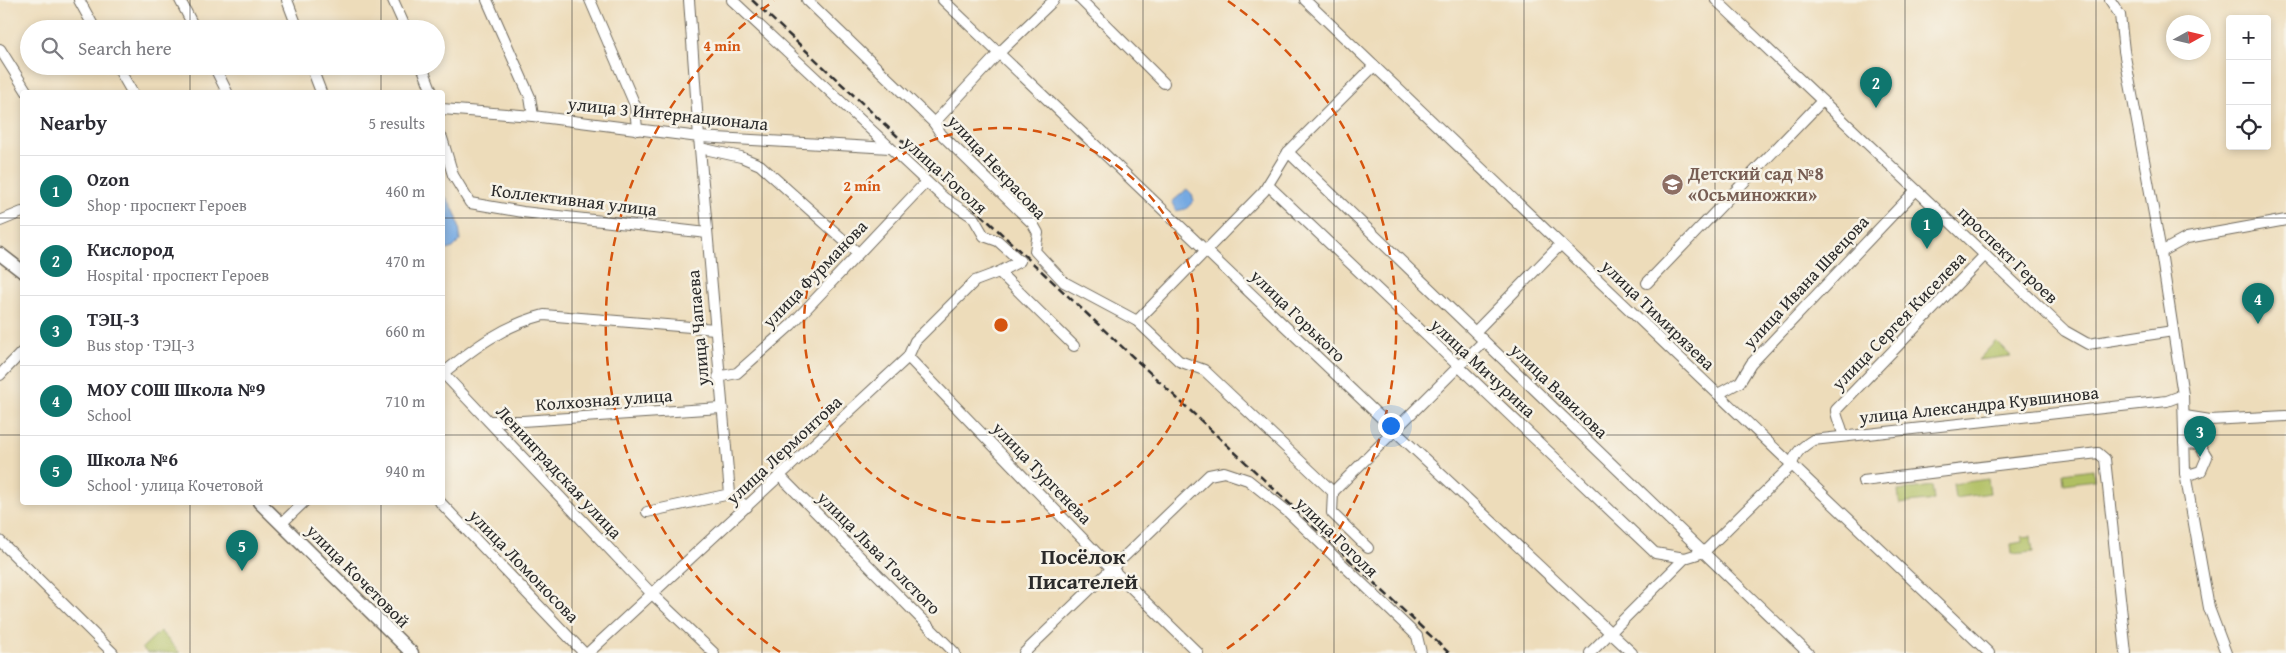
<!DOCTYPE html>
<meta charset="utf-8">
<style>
body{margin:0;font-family:"Gentium Book Plus",serif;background:#f2f2f3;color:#2b2b33}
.controls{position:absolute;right:15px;top:15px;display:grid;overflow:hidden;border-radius:5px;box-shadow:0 2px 8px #0003}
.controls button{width:45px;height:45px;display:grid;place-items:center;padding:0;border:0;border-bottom:1px solid #e1e1e2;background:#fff;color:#2b2b33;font:25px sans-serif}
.compass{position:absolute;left:2166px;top:15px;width:45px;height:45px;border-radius:50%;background:#fff;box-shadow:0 2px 8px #0003;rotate:82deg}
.you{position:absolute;left:1390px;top:425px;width:18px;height:18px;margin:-12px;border:4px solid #fff;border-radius:50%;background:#1a73e8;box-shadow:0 0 0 8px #1a73e833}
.badge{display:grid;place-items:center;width:32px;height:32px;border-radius:50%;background:#0f766e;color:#fff;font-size:16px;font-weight:700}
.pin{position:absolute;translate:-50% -41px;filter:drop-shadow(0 1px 2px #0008)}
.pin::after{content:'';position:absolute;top:26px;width:18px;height:15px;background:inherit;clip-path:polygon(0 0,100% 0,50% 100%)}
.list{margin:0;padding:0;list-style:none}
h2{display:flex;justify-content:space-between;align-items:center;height:65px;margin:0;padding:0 20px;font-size:21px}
h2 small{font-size:16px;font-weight:400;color:#7c7c81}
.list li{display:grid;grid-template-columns:32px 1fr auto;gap:15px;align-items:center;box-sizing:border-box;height:70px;padding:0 20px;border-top:1px solid #e1e1e2}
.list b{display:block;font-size:19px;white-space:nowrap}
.list p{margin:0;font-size:16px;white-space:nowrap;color:#7c7c81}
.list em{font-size:16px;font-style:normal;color:#7c7c81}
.icon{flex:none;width:28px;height:28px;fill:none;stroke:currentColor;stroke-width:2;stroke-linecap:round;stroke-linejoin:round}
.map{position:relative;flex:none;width:2286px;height:653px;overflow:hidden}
.search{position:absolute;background:#fff;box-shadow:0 2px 8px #0003;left:20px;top:20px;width:425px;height:55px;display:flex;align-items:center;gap:12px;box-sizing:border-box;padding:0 18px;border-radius:28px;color:#7c7c81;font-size:19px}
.panel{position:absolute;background:#fff;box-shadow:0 2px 8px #0003;left:20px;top:90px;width:425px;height:415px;border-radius:5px}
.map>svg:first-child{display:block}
.green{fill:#b0bf62;stroke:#6e7546}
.water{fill:#75a9e2;stroke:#506a86}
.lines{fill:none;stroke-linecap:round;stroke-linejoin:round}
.minor-casing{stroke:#6f695d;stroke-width:12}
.major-casing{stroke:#6f695d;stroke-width:15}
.minor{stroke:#fff;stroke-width:10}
.major{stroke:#fff;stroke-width:12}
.rail{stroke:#2b2b2b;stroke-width:2.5;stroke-dasharray:8 4;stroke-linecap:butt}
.grid{fill:none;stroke:#2b2b2b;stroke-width:1;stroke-opacity:0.55}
.ring{fill:none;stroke:#d5540f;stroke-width:2.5;stroke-dasharray:9 6}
.labels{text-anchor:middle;stroke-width:5;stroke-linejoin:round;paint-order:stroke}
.street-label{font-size:18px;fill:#2b2b2b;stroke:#f7f3e8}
.education-label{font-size:18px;font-weight:bold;fill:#785e54;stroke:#f7f3e8;text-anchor:start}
.district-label{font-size:22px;font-weight:bold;fill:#2b2b2b;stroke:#f7f3e8}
.centre{fill:#d5540f;stroke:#f7f3e8;stroke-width:2.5}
.ring-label{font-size:15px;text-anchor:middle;font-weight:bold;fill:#d5540f;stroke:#f7f3e8;stroke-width:5;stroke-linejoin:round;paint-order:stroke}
</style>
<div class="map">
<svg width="2286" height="653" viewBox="0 0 2286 653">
<rect width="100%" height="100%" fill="#f7f3e8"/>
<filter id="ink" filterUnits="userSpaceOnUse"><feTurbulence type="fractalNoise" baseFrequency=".02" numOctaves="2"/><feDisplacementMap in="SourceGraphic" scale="10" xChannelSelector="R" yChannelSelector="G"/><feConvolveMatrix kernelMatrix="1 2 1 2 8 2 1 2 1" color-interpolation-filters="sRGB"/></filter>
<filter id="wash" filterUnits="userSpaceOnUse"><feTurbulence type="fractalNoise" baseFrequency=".0096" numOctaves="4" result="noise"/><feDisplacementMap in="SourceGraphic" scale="20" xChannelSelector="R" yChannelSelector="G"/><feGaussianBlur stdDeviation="1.12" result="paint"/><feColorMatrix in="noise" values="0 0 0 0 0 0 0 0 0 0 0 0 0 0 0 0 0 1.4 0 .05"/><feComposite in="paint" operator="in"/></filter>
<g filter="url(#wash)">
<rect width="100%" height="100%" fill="#eddcba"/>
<g class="green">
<polygon points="1996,341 2011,356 1978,360"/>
<polygon points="2093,469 2094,480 2064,484 2063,473"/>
<polygon points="1988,479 1990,493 1955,498 1953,484"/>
<polygon points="1932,486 1934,500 1900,504 1898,491"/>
<polygon points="2031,536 2033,552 2012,554 2011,544 2022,542 2022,537"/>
<polygon points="160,631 180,653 147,653 142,648"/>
</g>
<g class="water">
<polygon points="1187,189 1192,194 1194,201 1186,209 1176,211 1172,202"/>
<path d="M443,197h3c9,13 15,27 14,44l-7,7 -10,3z"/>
</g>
</g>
<g filter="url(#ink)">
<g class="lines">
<defs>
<g id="minor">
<polyline points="79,0 95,29"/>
<polyline points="180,0 195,29"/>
<polyline points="287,0 298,29"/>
<polyline points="393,0 406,29"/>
<polyline points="487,0 530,97 533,116"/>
<polyline points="590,0 635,105 637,130"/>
<polyline points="689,0 699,137 730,494 747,507"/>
<polyline points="732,0 944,198 973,217 984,236 998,241 1020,261 999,272 1074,346"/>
<polyline points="807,0 934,123 941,134 1033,224 1038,233 1035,251 1064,282 1137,321 1179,361 1204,370 1333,492 1332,513 1368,548"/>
<polyline points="943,0 1395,431 1632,653"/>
<polyline points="1081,0 1164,83"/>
<polyline points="1305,0 1989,653"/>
<polyline points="1716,0 2065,331 2088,344 2173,331"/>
<polyline points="2110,0 2120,15 2124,51 2161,252 2183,395 2185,473 2209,608 2226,653"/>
<polyline points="0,49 27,92"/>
<polyline points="117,66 132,92"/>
<polyline points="214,66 227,92"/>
<polyline points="311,66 321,92"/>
<polyline points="422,66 432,92"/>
<polyline points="442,109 533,116 699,137 890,148"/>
<polyline points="934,123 999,53 1054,0"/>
<polyline points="442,138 453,175 470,203 523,212 707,233"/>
<polyline points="700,148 741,157 760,165 858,253"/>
<polyline points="1288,152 1808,653"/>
<polyline points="1268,185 1655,553 1685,558"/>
<polyline points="0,221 22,212"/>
<polyline points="2161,252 2187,238 2286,220"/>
<polyline points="1647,283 1822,101"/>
<polyline points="1137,321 1264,191 1288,152 1374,66"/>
<polyline points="1475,332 1561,244"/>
<polyline points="908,357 1112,569 1198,653"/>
<polyline points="442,372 652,594 714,653"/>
<path d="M442,374c32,-26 62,-49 102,-59l171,14"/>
<polyline points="0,375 22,352"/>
<polyline points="718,377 737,373 791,325 926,182"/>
<polyline points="1718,394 1740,382 1751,364 1916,190"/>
<polyline points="2185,416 2210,420 2286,416"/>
<polyline points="489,421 522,421 721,408"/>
<path d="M1843,436c-1,-11 -7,-17 -7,-26l149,-155"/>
<polyline points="2184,443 2199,444 2207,457 2201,471 2191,474 2185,473"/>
<path d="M1792,465c3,-13 10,-18 21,-25l354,-39 16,-6"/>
<polyline points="780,476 955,653"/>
<polyline points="1863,481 2098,453 2105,459 2126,653"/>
<polyline points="1333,492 1484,341"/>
<polyline points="440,502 584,653"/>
<polyline points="647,512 730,494"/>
<polyline points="281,524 304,502"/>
<polyline points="0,541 113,653"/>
<polyline points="588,653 908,357 915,341 975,281 999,272"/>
<polyline points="1024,653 1209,475 1224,472 1248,480 1288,512 1417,636 1421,653"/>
<polyline points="1590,653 1685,558 1704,552 1792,465"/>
</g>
<g id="major">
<polyline points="0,254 22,271"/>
<polyline points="259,502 412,653"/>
</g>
</defs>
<use href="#minor" class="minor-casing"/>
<use href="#major" class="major-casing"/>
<use href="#minor" class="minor"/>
<use href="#major" class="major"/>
<polyline class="rail" points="752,0 1449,653"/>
</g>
</g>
<path class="grid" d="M190,0v29M381,0v29M572,0v653M762,0v653M952,0v653M1143,0v653M1334,0v653M1524,0v653M1715,0v653M1905,0v653M2096,0v653M190,66v26M381,66v26M0,218h22M442,218h1844M0,435h22M442,435h1844M190,502v151M381,502v151"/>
<g class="ring">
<circle cx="1001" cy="325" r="197"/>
<path d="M780 652A395 395 0 0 1 774 1M1228 1A395 395 0 0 1 1222 652"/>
</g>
<defs>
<symbol id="school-disc" viewBox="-11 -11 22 22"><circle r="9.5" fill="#8d6e63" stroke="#f7f3e8"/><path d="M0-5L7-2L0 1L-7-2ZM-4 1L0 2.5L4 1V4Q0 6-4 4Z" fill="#fff"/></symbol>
</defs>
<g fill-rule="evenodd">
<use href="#school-disc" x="1660" y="172" width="25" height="25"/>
</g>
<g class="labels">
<g class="street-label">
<text transform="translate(668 114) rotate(6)" y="6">улица 3 Интернационала</text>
<text transform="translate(997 167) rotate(47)" y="6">улица Некрасова</text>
<text transform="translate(945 175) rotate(42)" y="6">улица Гоголя</text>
<text transform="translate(574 200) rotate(7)" y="6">Коллективная улица</text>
<text transform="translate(2008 255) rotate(44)" y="6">проспект Героев</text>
<text transform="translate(815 274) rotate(-46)" y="6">улица Фурманова</text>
<text transform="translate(1806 282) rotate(-47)" y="6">улица Ивана Швецова</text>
<text transform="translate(1658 315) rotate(44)" y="6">улица Тимирязева</text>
<text transform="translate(1298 316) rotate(44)" y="6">улица Горького</text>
<text transform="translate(1899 321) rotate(-46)" y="6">улица Сергея Киселева</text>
<text transform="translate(698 328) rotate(-95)" y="6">улица Чапаева</text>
<text transform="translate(1483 368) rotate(43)" y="6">улица Мичурина</text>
<text transform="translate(1559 391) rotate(44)" y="6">улица Вавилова</text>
<text transform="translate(604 400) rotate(-4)" y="6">Колхозная улица</text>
<text transform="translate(1979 405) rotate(-6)" y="6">улица Александра Кувшинова</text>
<text transform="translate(784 450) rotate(-43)" y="6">улица Лермонтова</text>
<text transform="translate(559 472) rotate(47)" y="6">Ленинградская улица</text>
<text transform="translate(1042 473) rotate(46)" y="6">улица Тургенева</text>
<text transform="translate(1337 537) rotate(44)" y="6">улица Гоголя</text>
<text transform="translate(879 553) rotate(45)" y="6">улица Льва Толстого</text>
<text transform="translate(524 566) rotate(46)" y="6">улица Ломоносова</text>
<text transform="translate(358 576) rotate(45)" y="6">улица Кочетовой</text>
</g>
<g class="education-label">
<text x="1688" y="180">Детский сад №8<tspan x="1688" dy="21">«Осьминожки»</tspan></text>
</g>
<g class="district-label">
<text x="1083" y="564">Посёлок<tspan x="1083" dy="25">Писателей</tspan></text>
</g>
</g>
<circle cx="1001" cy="325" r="8" class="centre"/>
<g class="ring-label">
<text x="722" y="51">4 min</text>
<text x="862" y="191">2 min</text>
</g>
</svg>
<div class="controls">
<button>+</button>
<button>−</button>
<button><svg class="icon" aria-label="locate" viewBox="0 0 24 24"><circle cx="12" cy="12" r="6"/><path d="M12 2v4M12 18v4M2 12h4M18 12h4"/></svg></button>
</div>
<svg class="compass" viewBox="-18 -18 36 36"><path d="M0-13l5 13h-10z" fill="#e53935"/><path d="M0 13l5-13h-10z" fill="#7c7c81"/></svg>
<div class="you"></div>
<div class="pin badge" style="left:1927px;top:249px">1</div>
<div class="pin badge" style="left:1876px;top:108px">2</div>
<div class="pin badge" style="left:2200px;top:457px">3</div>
<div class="pin badge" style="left:2258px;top:324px">4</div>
<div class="pin badge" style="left:242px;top:571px">5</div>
<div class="search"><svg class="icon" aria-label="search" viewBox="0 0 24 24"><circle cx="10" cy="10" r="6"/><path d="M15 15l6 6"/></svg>Search here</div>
<section class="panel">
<h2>Nearby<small>5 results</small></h2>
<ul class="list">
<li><span class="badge">1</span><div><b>Ozon</b><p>Shop · проспект Героев</p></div><em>460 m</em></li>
<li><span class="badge">2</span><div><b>Кислород</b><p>Hospital · проспект Героев</p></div><em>470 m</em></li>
<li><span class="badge">3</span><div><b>ТЭЦ-3</b><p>Bus stop · ТЭЦ-3</p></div><em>660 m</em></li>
<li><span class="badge">4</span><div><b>МОУ СОШ Школа №9</b><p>School</p></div><em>710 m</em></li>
<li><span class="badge">5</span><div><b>Школа №6</b><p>School · улица Кочетовой</p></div><em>940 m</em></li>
</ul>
</section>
</div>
